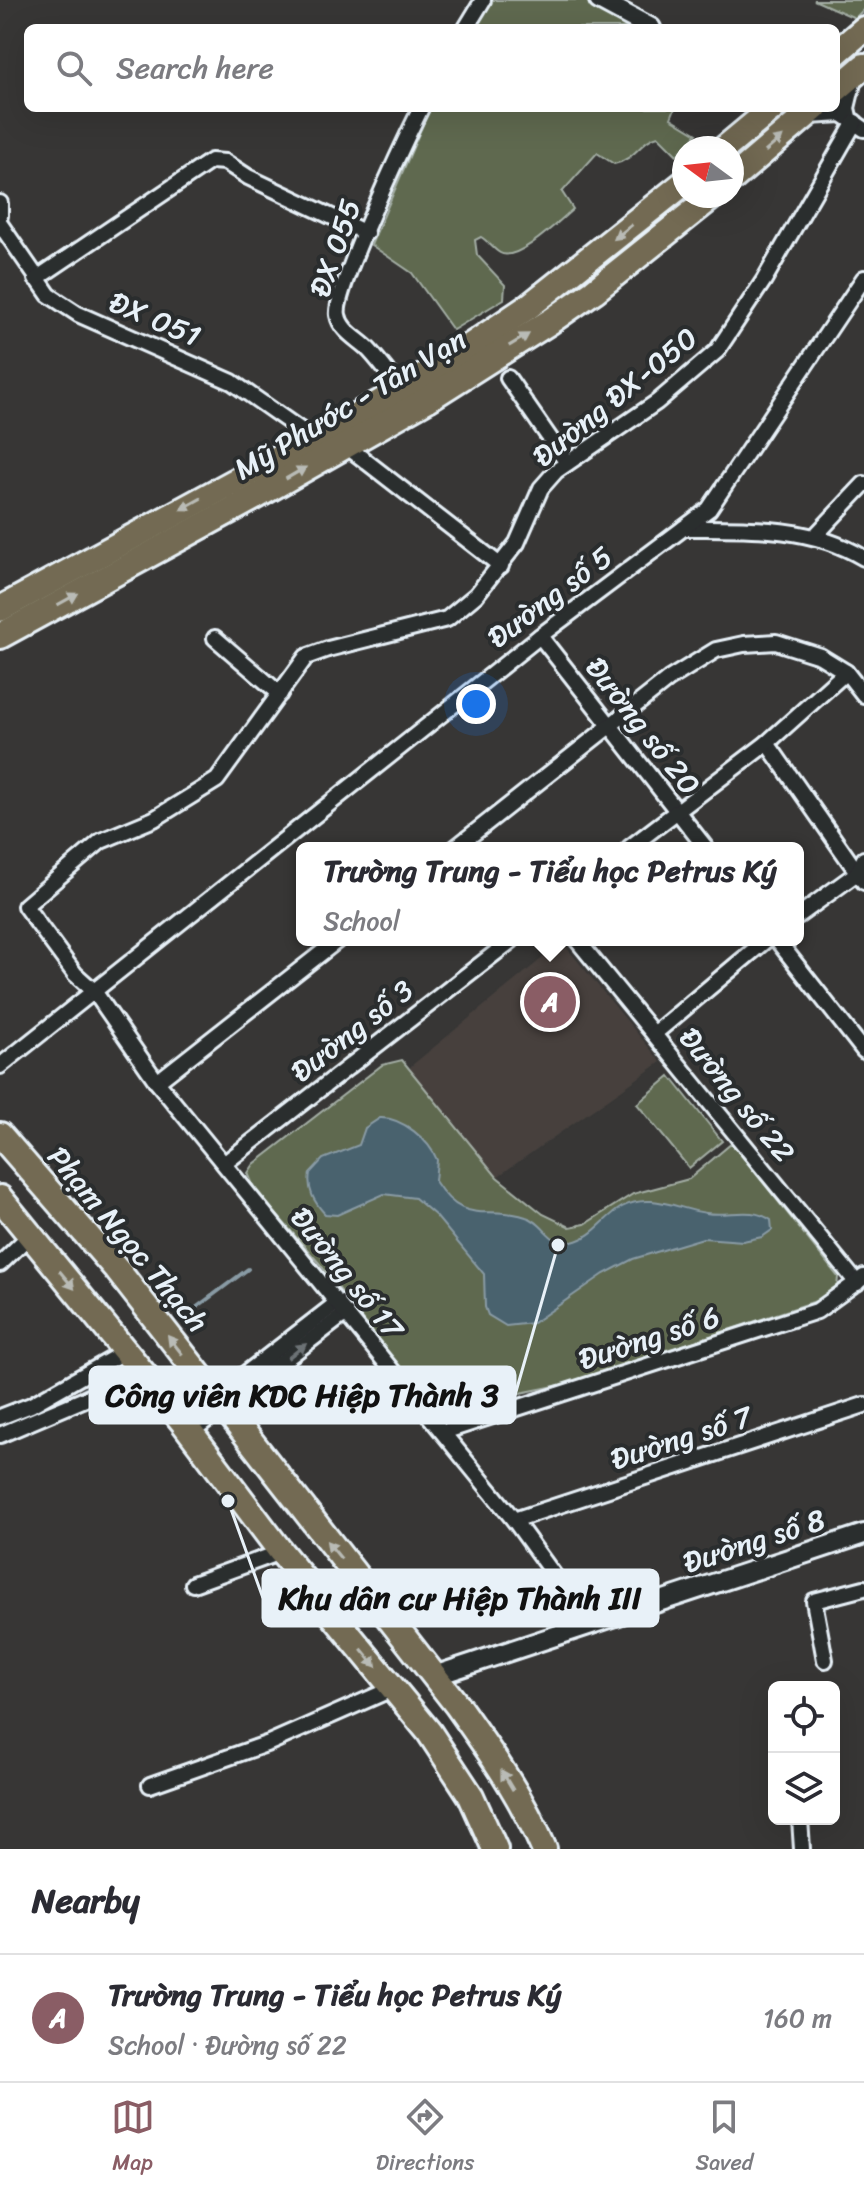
<!DOCTYPE html>
<meta charset="utf-8">
<style>
body{margin:0;font-family:Sriracha,sans-serif;background:#f2f2f3;color:#2b2b33}
.controls{position:absolute;right:24px;bottom:24px;display:grid;overflow:hidden;border-radius:12px;box-shadow:0 8px 32px #0002}
.controls button{width:72px;height:72px;display:grid;place-items:center;padding:0;border:0;border-bottom:2px solid #e1e1e2;background:#fff;color:#2b2b33;font:40px sans-serif}
.compass{position:absolute;left:672px;top:136px;width:72px;height:72px;border-radius:50%;background:#fff;box-shadow:0 8px 32px #0002;rotate:285deg}
.you{position:absolute;left:476px;top:704px;width:28px;height:28px;margin:-20px;border:6px solid #fff;border-radius:50%;background:#1a73e8;box-shadow:0 0 0 12px #1a73e833}
.badge{display:grid;place-items:center;width:52px;height:52px;border-radius:50%;background:#8a5d65;color:#fff;font-size:26px;font-weight:700}
.pin{position:absolute;translate:-50% -50%;border:4px solid #fff;box-shadow:0 2px 8px #0006}
.popup{position:absolute;left:296px;top:842px;width:508px;height:104px;box-sizing:border-box;display:grid;place-content:center;border-radius:12px;background:#fff;filter:drop-shadow(0 2px 6px #0005);font-size:26px;white-space:nowrap;color:#7c7c81}
.popup b{font-size:30px;color:#2b2b33}
.popup::after{content:'';position:absolute;left:50%;top:100%;margin-left:-16px;border:16px solid transparent;border-top-color:#fff}
.list{margin:0;padding:0;list-style:none}
h2{display:flex;justify-content:space-between;align-items:center;height:104px;margin:0;padding:0 32px;font-size:34px}
h2 small{font-size:26px;font-weight:400;color:#7c7c81}
.list li{display:grid;grid-template-columns:52px 1fr auto;gap:24px;align-items:center;box-sizing:border-box;height:128px;padding:0 32px;border-top:2px solid #e1e1e2}
.list b{display:block;font-size:30px;white-space:nowrap}
.list p{margin:0;font-size:26px;white-space:nowrap;color:#7c7c81}
.list em{font-size:26px;font-style:normal;color:#7c7c81}
.icon{flex:none;width:44px;height:44px;fill:none;stroke:currentColor;stroke-width:2;stroke-linecap:round;stroke-linejoin:round}
.map{position:relative;flex:none;width:864px;height:1849px;overflow:hidden}
.search{position:absolute;background:#fff;box-shadow:0 8px 32px #0002;left:24px;right:24px;top:24px;height:88px;display:flex;align-items:center;gap:20px;box-sizing:border-box;padding:0 28px;border-radius:12px;color:#7c7c81;font-size:30px}
.sheet{height:232px;background:#fff}
nav{display:flex;justify-content:space-around;align-items:center;box-sizing:border-box;height:112px;border-top:2px solid #e1e1e2;background:#fff;font-size:22px;color:#7c7c81}
nav a{display:grid;justify-items:center;gap:4px}
nav .on{color:#8a5d65}
.map>svg:first-child{display:block}
.built{fill:#46403d}
.green{fill:#5e6950;stroke:#a3ada4;stroke-width:2}
.water{fill:#4a626e;stroke:#899ba5;stroke-width:2}
.lines{fill:none;stroke-linecap:round;stroke-linejoin:round}
.stream{stroke:#899ba5;stroke-width:4}
.minor-casing{stroke:#e8f1f8;stroke-width:20}
.tertiary-casing{stroke:#e8f1f8;stroke-width:24}
.primary-casing{stroke:#e8f1f8;stroke-width:30}
.minor{stroke:#2a2d2e;stroke-width:14}
.tertiary{stroke:#2a2d2e;stroke-width:18}
.primary{stroke:#736b52;stroke-width:24}
.oneway{fill:#b9bbb6}
.oneway2{fill:#6c7275}
.labels{text-anchor:middle;stroke-width:8;stroke-linejoin:round;paint-order:stroke}
.street-label{font-size:30px;fill:#e8f1f8;stroke:#2a2d2e}
.leader{fill:none;stroke:#e8f1f8;stroke-width:3}
.callout-dot{fill:#e8f1f8;stroke:#2a2d2e;stroke-width:3}
.callout{fill:#e8f1f8;stroke:#e8f1f8;stroke-width:3}
.callout-label{font-size:32px;text-anchor:middle;font-weight:bold;fill:#111}
</style>
<div class="map">
<svg width="864" height="1849" viewBox="0 0 864 1849">
<rect width="100%" height="100%" fill="#373635"/>
<filter id="ink" filterUnits="userSpaceOnUse"><feTurbulence type="fractalNoise" baseFrequency=".0125" numOctaves="2"/><feDisplacementMap in="SourceGraphic" scale="16" xChannelSelector="R" yChannelSelector="G"/><feConvolveMatrix kernelMatrix="1 2 1 2 8 2 1 2 1" color-interpolation-filters="sRGB"/></filter>
<g filter="url(#ink)">
<polygon class="built" points="562,942 661,1062 497,1177 410,1071 411,1066"/>
<g class="green">
<polygon points="489,0 590,0 642,28 473,28"/>
<polygon points="814,0 864,0 864,9 855,18"/>
<path d="M430,108h245l-4,10 26,16 -20,21 -19,-19c-17,4 -22,23 -44,28l-17,-11 -35,39 11,17c-13,11 -56,54 -73,44 -7,-4 -12,-12 -19,-16l-6,3 2,15 28,30 -1,14 -51,31 -41,-57 -41,-28z"/>
<polygon points="402,1060 497,1177 543,1214 570,1227 585,1224 633,1194 689,1179 732,1143 838,1277 837,1288 819,1300 565,1384 520,1393 439,1418 319,1263 255,1190 248,1173 254,1164 382,1065"/>
<polygon points="670,1076 722,1141 689,1168 637,1104"/>
</g>
<path class="water" d="M380,1118c22,-1 49,22 57,42l-2,21c30,47 50,23 91,36 19,5 23,30 46,25 22,-5 32,-25 50,-35 28,-15 56,2 84,6 22,4 45,-7 65,7l1,10 -10,7 -19,4 -40,-3 -70,21 -29,15 -71,49 -27,3 -18,-11 -3,-8 -1,-33 -48,-58 -21,-18 -31,-4 -47,21 -12,-1c-11,-12 -18,-24 -15,-41l13,-14 36,-14 6,-17z"/>
<g class="lines">
<g class="stream">
<polyline points="193,1310 248,1269"/>
<polyline points="69,1399 112,1374"/>
<polyline points="0,1426 43,1410"/>
</g>
<defs>
<g id="minor">
<polyline points="466,28 483,0"/>
<polyline points="809,116 842,114 864,129"/>
<polyline points="849,117 847,108 854,79"/>
<polyline points="0,203 0,216"/>
<polyline points="0,224 49,295 78,314 232,382 312,438"/>
<polyline points="36,279 211,161 225,162 248,177 366,233"/>
<polyline points="508,378 567,463"/>
<path d="M402,390c-11,-13 -21,-27 -32,-39 -11,-12 -29,-19 -32,-36 -5,-23 68,-177 83,-207"/>
<polyline points="345,445 501,566"/>
<path d="M684,528c61,0 126,-3 180,30"/>
<polyline points="815,536 864,484"/>
<polyline points="540,636 706,848"/>
<polyline points="215,638 280,694"/>
<polyline points="767,743 864,882"/>
<polyline points="455,848 669,679 716,650 744,644 776,642 820,656 846,672 864,695"/>
<polyline points="629,848 767,743 846,672"/>
<polyline points="798,916 857,873 864,859"/>
<polyline points="577,940 857,1283"/>
<polyline points="777,940 864,1051"/>
<polyline points="654,1034 766,940"/>
<polyline points="0,1066 540,636 709,509 864,278"/>
<polyline points="157,1082 338,940"/>
<polyline points="225,1163 512,940"/>
<polyline points="0,1264 30,1235"/>
<polyline points="0,1417 31,1405 126,1351"/>
<polyline points="183,1422 338,1302"/>
<polyline points="191,1432 346,1313"/>
<polyline points="443,1432 817,1311 864,1277"/>
<polyline points="0,1435 144,1374"/>
<polyline points="514,1520 864,1405"/>
<polyline points="193,1584 281,1552"/>
<polyline points="590,1625 514,1520 157,1082 94,991 75,974 25,906 101,841 154,819 217,780 306,657 328,649 447,619 476,595 517,543 541,488 556,471 657,402 717,351 764,280 855,122"/>
<polyline points="825,1660 814,1601 864,1588"/>
<polyline points="150,1785 269,1743 394,1688"/>
<polyline points="800,1819 802,1849"/>
</g>
<g id="tertiary">
<polyline points="599,0 651,28"/>
<polyline points="434,1676 864,1534"/>
</g>
<g id="primary">
<polyline points="836,53 864,29"/>
<polyline points="836,90 864,66"/>
<polyline points="725,148 773,108"/>
<polyline points="732,179 815,108"/>
<polyline points="0,609 379,403 442,365 528,307 684,183"/>
<polyline points="0,636 257,496 428,399 551,321 594,291 713,196"/>
<path d="M0,1135l118,136 339,434c32,45 65,92 87,144"/>
<polyline points="0,1198 183,1422 281,1552 429,1732 471,1796 495,1849"/>
</g>
</defs>
<use href="#minor" class="minor-casing"/>
<use href="#tertiary" class="tertiary-casing"/>
<use href="#primary" class="primary-casing"/>
<use href="#minor" class="minor"/>
<use href="#tertiary" class="tertiary"/>
<use href="#primary" class="primary"/>
</g>
<defs><path id="oneway-solid" d="M-6-.8H1V-3.2L6.5 0L1 3.2V.8H-6Z" transform="scale(2)"/></defs>
<g class="oneway">
<use href="#oneway-solid" transform="translate(774 144) rotate(-41)"/>
<use href="#oneway-solid" transform="translate(623 232) rotate(141)"/>
<use href="#oneway-solid" transform="translate(519 340) rotate(-31)"/>
<use href="#oneway-solid" transform="translate(296 473) rotate(-30)"/>
<use href="#oneway-solid" transform="translate(191 504) rotate(151)"/>
<use href="#oneway-solid" transform="translate(68 599) rotate(-29)"/>
<use href="#oneway-solid" transform="translate(67 1280) rotate(50)"/>
<use href="#oneway-solid" transform="translate(175 1345) rotate(-128)"/>
<use href="#oneway-solid" transform="translate(334 1550) rotate(-129)"/>
<use href="#oneway-solid" transform="translate(369 1658) rotate(50)"/>
<use href="#oneway-solid" transform="translate(507 1780) rotate(-121)"/>
</g>
<use class="oneway2" href="#oneway-solid" transform="translate(297 1351) rotate(-38)"/>
</g>
<g class="labels">
<g class="street-label">
<text transform="translate(335 248) rotate(-71)" y="10">ĐX 055</text>
<text transform="translate(155 319) rotate(23)" y="10">ĐX 051</text>
<text transform="translate(615 397) rotate(-39)" y="10">Đường ĐX-050</text>
<text transform="translate(350 404) rotate(-31)" y="10">Mỹ Phước - Tân Vạn</text>
<text transform="translate(550 597) rotate(-37)" y="10">Đường số 5</text>
<text transform="translate(643 726) rotate(52)" y="10">Đường số 20</text>
<text transform="translate(352 1031) rotate(-38)" y="10">Đường số 3</text>
<text transform="translate(737 1095) rotate(51)" y="10">Đường số 22</text>
<text transform="translate(128 1239) rotate(50)" y="10">Phạm Ngọc Thạch</text>
<text transform="translate(347 1273) rotate(51)" y="10">Đường số 17</text>
<text transform="translate(649 1338) rotate(-18)" y="10">Đường số 6</text>
<text transform="translate(681 1438) rotate(-18)" y="10">Đường số 7</text>
<text transform="translate(754 1541) rotate(-18)" y="10">Đường số 8</text>
</g>
</g>
<path class="leader" d="M558 1245L515 1395M228 1501L263 1598"/>
<g class="callout-dot">
<circle cx="558" cy="1245" r="8"/>
<circle cx="228" cy="1501" r="8"/>
</g>
<g class="callout">
<rect x="90" y="1367" width="425" height="56" rx="8"/>
<rect x="263" y="1570" width="395" height="56" rx="8"/>
</g>
<g class="callout-label">
<text x="302" y="1406">Công viên KDC Hiệp Thành 3</text>
<text x="460" y="1609">Khu dân cư Hiệp Thành III</text>
</g>
</svg>
<div class="controls">
<button><svg class="icon" aria-label="locate" viewBox="0 0 24 24"><circle cx="12" cy="12" r="6"/><path d="M12 2v4M12 18v4M2 12h4M18 12h4"/></svg></button>
<button><svg class="icon" aria-label="layers" viewBox="0 0 24 24"><path d="M12 4l9 5-9 5-9-5zM3 14l9 5 9-5"/></svg></button>
</div>
<svg class="compass" viewBox="-18 -18 36 36"><path d="M0-13l5 13h-10z" fill="#e53935"/><path d="M0 13l5-13h-10z" fill="#7c7c81"/></svg>
<div class="you"></div>
<div class="pin badge" style="left:550px;top:1002px">A</div>
<div class="popup"><b>Trường Trung - Tiểu học Petrus Ký</b>School</div>
<div class="search"><svg class="icon" aria-label="search" viewBox="0 0 24 24"><circle cx="10" cy="10" r="6"/><path d="M15 15l6 6"/></svg>Search here</div>
</div>
<section class="sheet">
<h2>Nearby<small></small></h2>
<ul class="list">
<li><span class="badge">A</span><div><b>Trường Trung - Tiểu học Petrus Ký</b><p>School · Đường số 22</p></div><em>160 m</em></li>
</ul>
</section>
<nav>
<a class="on"><svg class="icon" aria-label="map" viewBox="0 0 24 24"><path d="M3 6l6-2 6 2 6-2v14l-6 2-6-2-6 2zM9 4v14M15 6v14"/></svg>Map</a>
<a><svg class="icon" aria-label="directions" viewBox="0 0 24 24"><path d="M12 3l9 9-9 9-9-9zM9 14v-3h6M13 9l2 2-2 2"/></svg>Directions</a>
<a><svg class="icon" aria-label="saved" viewBox="0 0 24 24"><path d="M7 4h10v16l-5-4-5 4z"/></svg>Saved</a>
</nav>
